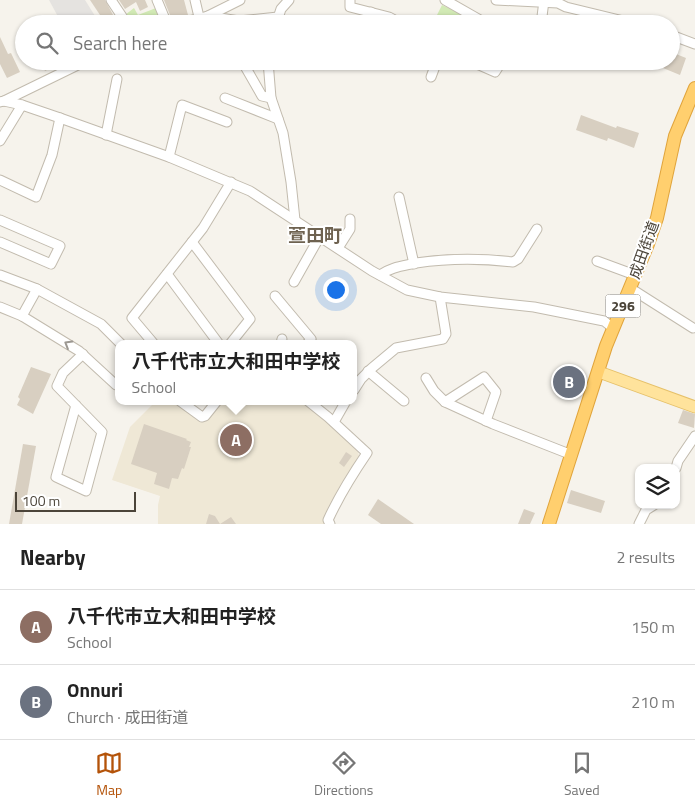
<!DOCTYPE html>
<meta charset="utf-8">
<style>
body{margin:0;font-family:"Titillium Web","Noto Sans JP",sans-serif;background:#f6f6f6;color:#222}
.controls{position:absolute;right:15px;bottom:15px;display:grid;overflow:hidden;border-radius:10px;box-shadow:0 1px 4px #0004}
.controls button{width:45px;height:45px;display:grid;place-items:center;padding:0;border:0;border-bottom:1px solid #e0e0e0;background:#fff;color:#222;font:25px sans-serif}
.scale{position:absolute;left:15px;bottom:12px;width:121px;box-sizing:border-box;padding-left:5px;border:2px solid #4b4439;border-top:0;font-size:14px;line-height:18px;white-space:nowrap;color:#4b4439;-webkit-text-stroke:4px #fff;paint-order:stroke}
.you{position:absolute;left:335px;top:289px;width:18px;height:18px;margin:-12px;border:4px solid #fff;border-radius:50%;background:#1a73e8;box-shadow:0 0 0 8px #1a73e833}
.badge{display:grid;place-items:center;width:32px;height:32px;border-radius:50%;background:#b45309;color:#fff;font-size:16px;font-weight:700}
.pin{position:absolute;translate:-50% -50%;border:2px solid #fff;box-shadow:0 1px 5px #0006}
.popup{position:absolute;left:115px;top:340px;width:242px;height:65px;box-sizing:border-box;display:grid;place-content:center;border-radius:10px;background:#fff;filter:drop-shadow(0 1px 4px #0005);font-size:16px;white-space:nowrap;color:#767676}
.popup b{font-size:19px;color:#222}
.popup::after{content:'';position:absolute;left:50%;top:100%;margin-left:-10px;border:10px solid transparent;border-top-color:#fff}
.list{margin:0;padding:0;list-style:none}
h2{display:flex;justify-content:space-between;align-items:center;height:65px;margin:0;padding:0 20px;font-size:21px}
h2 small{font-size:16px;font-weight:400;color:#767676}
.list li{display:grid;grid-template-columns:32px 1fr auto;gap:15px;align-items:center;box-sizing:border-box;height:75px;padding:0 20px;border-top:1px solid #e0e0e0}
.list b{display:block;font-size:19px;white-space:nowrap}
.list p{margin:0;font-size:16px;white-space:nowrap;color:#767676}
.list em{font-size:16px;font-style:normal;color:#767676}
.icon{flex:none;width:28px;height:28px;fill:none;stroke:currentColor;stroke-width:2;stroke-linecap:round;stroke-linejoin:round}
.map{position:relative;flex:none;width:695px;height:524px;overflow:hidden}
.search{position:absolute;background:#fff;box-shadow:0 1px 4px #0004;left:15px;right:15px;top:15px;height:55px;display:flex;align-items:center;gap:12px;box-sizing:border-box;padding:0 18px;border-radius:28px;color:#767676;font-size:19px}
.sheet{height:215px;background:#fff}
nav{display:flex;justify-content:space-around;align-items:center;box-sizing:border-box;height:70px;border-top:1px solid #e0e0e0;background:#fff;font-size:14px;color:#767676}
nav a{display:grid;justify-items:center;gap:2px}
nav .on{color:#b45309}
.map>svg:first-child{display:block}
.education{fill:#efe8d6}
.green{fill:#d2eab5}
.parking{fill:#e5e3e0}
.building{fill:#d8cfc1}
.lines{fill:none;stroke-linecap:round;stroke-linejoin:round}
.minor-casing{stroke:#c2bbae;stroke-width:11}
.major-casing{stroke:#e6c16a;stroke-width:13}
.highway-casing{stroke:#e0a43c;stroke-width:14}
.minor{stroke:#fff;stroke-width:9}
.major{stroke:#ffe39c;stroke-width:11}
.highway{stroke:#ffcf6e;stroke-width:12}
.oneway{stroke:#9c9892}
.labels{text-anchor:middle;stroke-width:4;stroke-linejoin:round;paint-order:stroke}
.shield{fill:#fff;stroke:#817c74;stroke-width:1}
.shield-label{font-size:14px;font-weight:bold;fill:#4b4439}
.street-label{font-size:15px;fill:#4b4439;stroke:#fff}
.quarter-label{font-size:18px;font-weight:bold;fill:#6e6250;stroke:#fff}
</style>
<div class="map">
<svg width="695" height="524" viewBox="0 0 695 524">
<rect width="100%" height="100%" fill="#f6f3ec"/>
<polygon class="education" points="156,401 174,401 199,419 208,419 221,401 302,401 325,419 358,452 359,456 339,488 324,521 325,524 158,524 158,505 160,496 112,480 130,427"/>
<g class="green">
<polygon points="442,5 463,15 459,24 439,24 434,21"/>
<polygon points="134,8 138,15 156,8 162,24 130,24 125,15"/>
</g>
<polygon class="parking" points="49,0 85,0 100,24 62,24"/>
<g class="building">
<polygon points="90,0 105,0 118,24 106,24"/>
<polygon points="119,0 145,0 148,7 140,11 136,2 125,9"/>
<polygon points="164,0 184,0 188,15 172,20"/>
<polygon points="0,37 8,54 11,53 20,72 7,78 0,64"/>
<polygon points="671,52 686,58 680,75 646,61 671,61"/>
<polygon points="40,61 52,61 55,66 45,71"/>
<polygon points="581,115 616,128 617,126 639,133 634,148 608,138 607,141 576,130"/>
<polygon points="31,367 51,374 33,414 17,405 20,399 18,397"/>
<polygon points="560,368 586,381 579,396 553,384"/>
<polygon points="683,410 695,414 694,428 678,423"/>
<polygon points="144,424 187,439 186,440 191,442 189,447 191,447 184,469 182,468 178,479 172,478 169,489 154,484 157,473 131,464"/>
<polygon points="23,444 36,446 22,524 9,524"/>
<polygon points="346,452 352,456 344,467 339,463"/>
<polygon points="571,490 605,501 601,513 567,503"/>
<polygon points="378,499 414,524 381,524 368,515"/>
<polygon points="524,509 535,513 530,524 518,524"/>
<polygon points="209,514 215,516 220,524 231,517 236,524 206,524"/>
</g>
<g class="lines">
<defs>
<g id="minor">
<polyline points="111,0 127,24"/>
<polyline points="157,0 167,24"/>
<polyline points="195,0 199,17"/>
<polyline points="350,0 350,7 389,17 402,24"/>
<polyline points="445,0 487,24"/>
<polyline points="496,0 558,3 566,7 636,24"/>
<polyline points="208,16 239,21 278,17"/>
<polyline points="522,22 532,24"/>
<polyline points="177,24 208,16 240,0"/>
<polyline points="276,24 281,9 289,0"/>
<polyline points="368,24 371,12"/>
<polyline points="541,24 544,1"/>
<polyline points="671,35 695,44"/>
<polyline points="242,61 262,96 271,98"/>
<polyline points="268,61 271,98 283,133 291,182 295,220"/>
<polyline points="470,61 495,72 502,61"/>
<polyline points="431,77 437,61"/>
<polyline points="225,98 278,119"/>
<polyline points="4,101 86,61"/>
<polyline points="0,102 4,101 22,105 60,118 169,157 250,191 372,271 407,290 440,297 534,307 604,321 613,328"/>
<polyline points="106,135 117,79"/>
<polyline points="0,141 22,105"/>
<polyline points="169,157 182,105 227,122"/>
<polyline points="0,180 36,197 52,155 60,118"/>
<polyline points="399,197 414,264"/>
<polyline points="0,220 60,246 51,264 0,242"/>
<polyline points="192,242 250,319 230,344"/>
<polyline points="338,248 350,229 350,219"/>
<polyline points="597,261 635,275"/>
<polyline points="167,274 219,344"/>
<polyline points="0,275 37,289 101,324 121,344"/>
<path d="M380,275c11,-8 23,-9 36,-12 33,-5 64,-5 97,-1l5,-3 19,-30"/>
<polyline points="294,282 320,236"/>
<polyline points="630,288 693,328"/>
<polyline points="275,296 311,339 307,344"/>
<polyline points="0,307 22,316 79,351 116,385 119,385"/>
<polyline points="22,316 37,289"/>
<polyline points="154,344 132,318 203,228 231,182"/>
<polyline points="281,344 282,339"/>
<polyline points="368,371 404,401"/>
<polyline points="426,378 434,391 445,402 493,424 572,455"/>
<polyline points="354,390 361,379 372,368 396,348 443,339 446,334 440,297"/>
<polyline points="180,401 202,417 205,416 217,401"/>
<path d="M308,401l20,16 39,36c-15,22 -28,43 -39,67l2,4"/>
<polyline points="445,402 484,377 496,392 486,421"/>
<polyline points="76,405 56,477 86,491 102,432 57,386 63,373 83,354"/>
<polyline points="334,422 346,401"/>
<polyline points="676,468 678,461 695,436"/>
<polyline points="639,524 646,510 654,505"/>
</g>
<polyline id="major" points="599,372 695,407"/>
<polyline id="highway" points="549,524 606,346 648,244 657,218 675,136 695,88"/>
</defs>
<use href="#minor" class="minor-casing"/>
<use href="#major" class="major-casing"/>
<use href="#highway" class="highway-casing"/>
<use href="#minor" class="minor"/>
<use href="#major" class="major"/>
<use href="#highway" class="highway"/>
</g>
<defs><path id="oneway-chevron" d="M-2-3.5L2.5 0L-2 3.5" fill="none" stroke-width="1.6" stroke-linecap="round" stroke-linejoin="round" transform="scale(1.25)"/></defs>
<use class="oneway" href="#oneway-chevron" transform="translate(68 344) rotate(-149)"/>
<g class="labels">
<rect class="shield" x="605.5" y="294.5" width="35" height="23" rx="4"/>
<g class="shield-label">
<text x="623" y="311">296</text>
</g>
<g class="street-label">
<text transform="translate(644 250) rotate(-70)" y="5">成田街道</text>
</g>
<g class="quarter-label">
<text x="315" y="242">萱田町</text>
</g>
</g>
</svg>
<div class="controls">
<button><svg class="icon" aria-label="layers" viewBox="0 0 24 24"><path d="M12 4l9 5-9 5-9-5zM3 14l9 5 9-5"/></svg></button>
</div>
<div class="scale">100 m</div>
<div class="you"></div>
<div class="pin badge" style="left:236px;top:440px;background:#8d6e63">A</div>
<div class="popup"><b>八千代市立大和田中学校</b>School</div>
<div class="pin badge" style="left:569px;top:382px;background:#6b7280">B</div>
<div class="search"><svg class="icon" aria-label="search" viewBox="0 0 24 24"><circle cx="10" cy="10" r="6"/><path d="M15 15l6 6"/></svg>Search here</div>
</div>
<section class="sheet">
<h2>Nearby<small>2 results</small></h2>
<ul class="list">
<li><span class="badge" style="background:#8d6e63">A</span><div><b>八千代市立大和田中学校</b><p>School</p></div><em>150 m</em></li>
<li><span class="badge" style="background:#6b7280">B</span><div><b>Onnuri</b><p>Church · 成田街道</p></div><em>210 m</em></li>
</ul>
</section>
<nav>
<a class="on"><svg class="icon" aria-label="map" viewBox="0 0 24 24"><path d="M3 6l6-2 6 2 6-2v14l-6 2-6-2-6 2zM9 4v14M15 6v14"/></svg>Map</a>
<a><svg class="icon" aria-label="directions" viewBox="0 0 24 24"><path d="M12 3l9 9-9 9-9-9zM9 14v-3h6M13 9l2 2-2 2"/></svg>Directions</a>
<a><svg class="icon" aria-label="saved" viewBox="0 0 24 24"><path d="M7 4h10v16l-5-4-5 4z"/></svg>Saved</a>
</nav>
